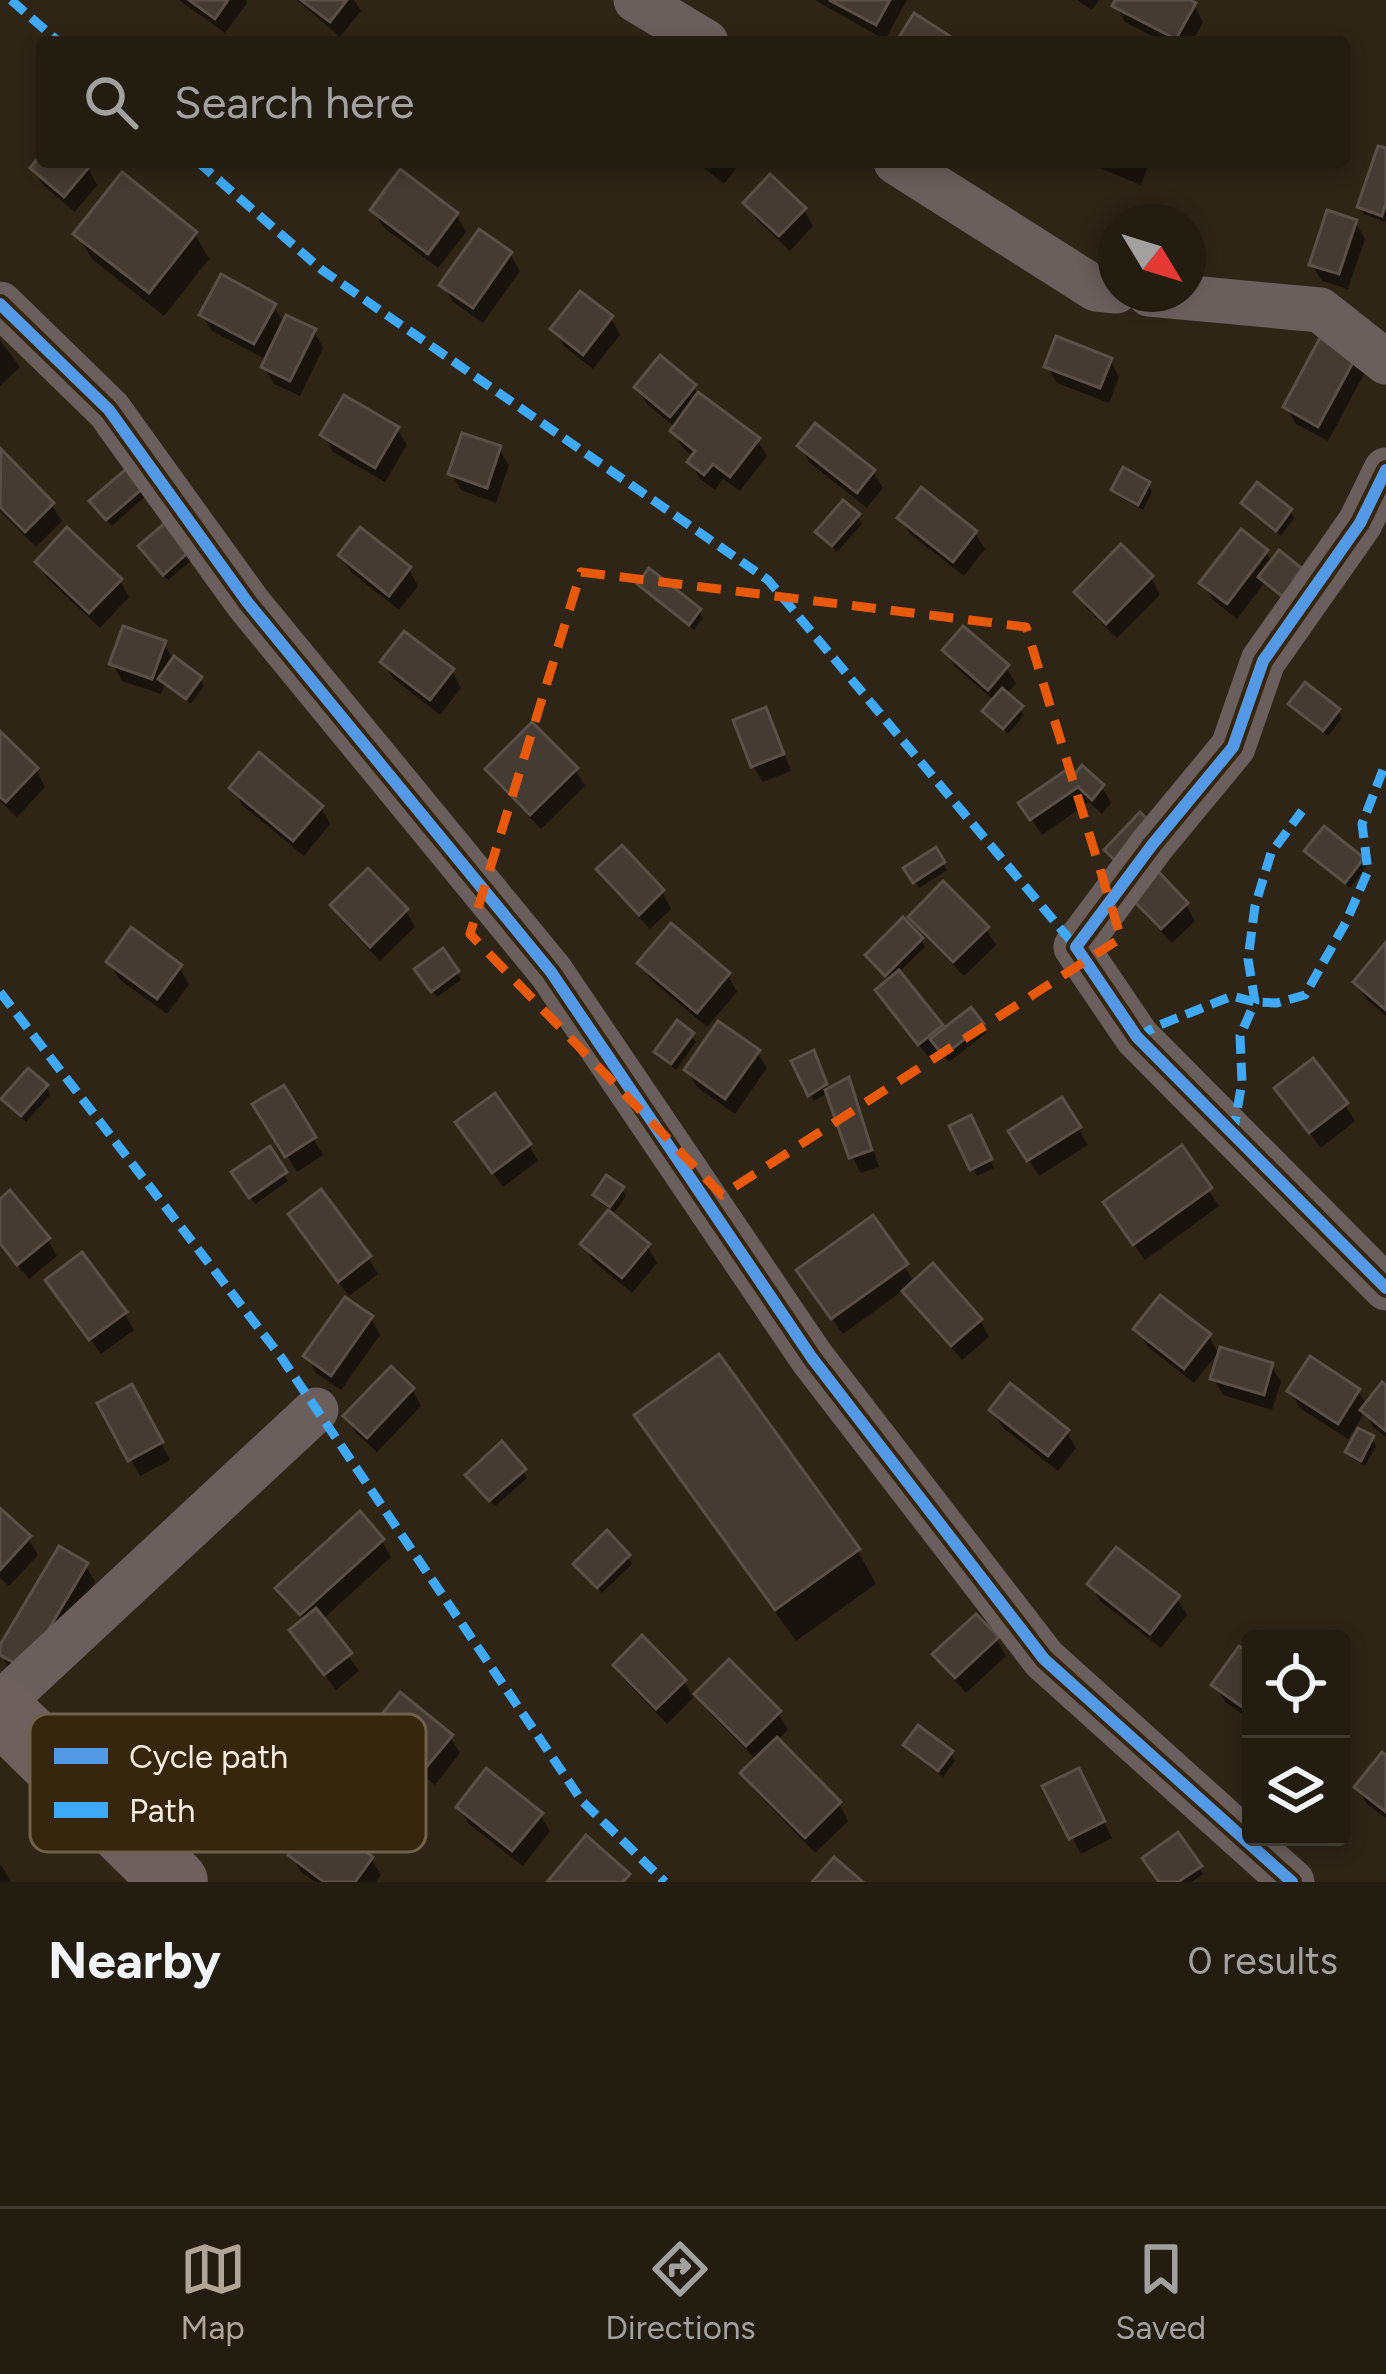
<!DOCTYPE html>
<style>
body{margin:0;font-family:Figtree,sans-serif;background:#2a251a;color:#f1f3f6}
.controls{position:absolute;right:36px;bottom:36px;display:grid;overflow:hidden;border-radius:12px;box-shadow:0 6px 18px #0003}
.controls button{width:108px;height:108px;display:grid;place-items:center;padding:0;border:0;border-bottom:3px solid #3f3a31;background:#221c11;color:#f1f3f6;font:60px sans-serif}
.compass{position:absolute;left:1098px;top:204px;width:108px;height:108px;border-radius:50%;background:#221c11;box-shadow:0 6px 18px #0003;rotate:128deg}
.list{margin:0;padding:0;list-style:none}
h2{display:flex;justify-content:space-between;align-items:center;height:156px;margin:0;padding:0 48px;font-size:51px}
h2 small{font-size:39px;font-weight:400;color:#a2a19f}
.icon{flex:none;width:66px;height:66px;fill:none;stroke:currentColor;stroke-width:2;stroke-linecap:round;stroke-linejoin:round}
.map{position:relative;flex:none;width:1386px;height:1882px;overflow:hidden}
.search{position:absolute;background:#221c11;box-shadow:0 6px 18px #0003;left:36px;right:36px;top:36px;height:132px;display:flex;align-items:center;gap:30px;box-sizing:border-box;padding:0 42px;border-radius:12px;color:#a2a19f;font-size:45px}
.sheet{height:324px;background:#221c11}
nav{display:flex;justify-content:space-around;align-items:center;box-sizing:border-box;height:168px;border-top:3px solid #3f3a31;background:#221c11;font-size:33px;color:#a2a19f}
nav a{display:grid;justify-items:center;gap:6px}
nav .on{color:#b0a698}
.map>svg:first-child{display:block}
.shadow{fill:#0007}
.building{fill:#443b32;stroke:#5a5047;stroke-width:3}
.lines{fill:none;stroke-linecap:round;stroke-linejoin:round}
.street{stroke:#6a5f5d;stroke-width:45}
.secondary{stroke:#6e605d;stroke-width:66}
.quiet{stroke:#3fa9f5;stroke-width:9;stroke-dasharray:18 9;stroke-linecap:butt}
.cycleway-casing{stroke:#37260e;stroke-width:20}
.cycleway{stroke:#5399e6;stroke-width:12}
.marked{fill:none;stroke:#e8590c;stroke-width:9;stroke-dasharray:24 15;stroke-linejoin:round}
.key{fill:#37260e;stroke:#70614c;stroke-width:3}
.key-label{font-size:33px;fill:#f6ebdd}
</style>
<div class="map">
<svg width="1386" height="1882" viewBox="0 0 1386 1882">
<rect width="100%" height="100%" fill="#2e2517"/>
<g class="shadow">
<polygon points="179,0 246,0 247,3 225,33"/>
<polygon points="297,0 354,0 361,11 340,37"/>
<polygon points="815,0 907,0 885,40"/>
<polygon points="1077,0 1099,0 1092,10"/>
<polygon points="1119,0 1184,0 1194,5 1203,22 1192,42 1163,42 1125,22 1116,6"/>
<polygon points="1386,151 1386,220 1385,222 1364,214 1360,206"/>
<polygon points="42,158 42,162 80,162 88,168 97,185 75,212 43,185 33,169"/>
<polygon points="696,162 741,162 724,184"/>
<polygon points="1096,162 1150,162 1141,185 1099,168"/>
<polygon points="747,203 804,210 813,226 790,251 757,220"/>
<polygon points="373,210 456,215 466,232 438,268 383,227"/>
<polygon points="1355,222 1365,239 1348,289 1322,281 1312,265"/>
<polygon points="77,234 195,234 209,259 164,316 92,259"/>
<polygon points="510,254 520,271 483,323 453,302 443,285"/>
<polygon points="274,306 284,324 314,331 323,348 300,396 274,384 264,367 267,360 212,331 202,315"/>
<polygon points="611,318 620,335 593,369 564,346 554,330"/>
<polygon points="1323,338 1365,372 1328,441 1296,424 1286,407"/>
<polygon points="0,340 20,367 0,386"/>
<polygon points="1110,360 1119,377 1109,403 1057,383 1047,366"/>
<polygon points="637,387 694,387 699,397 757,440 767,456 740,491 723,479 715,490 700,479 690,462 694,457 683,448 673,431 676,428 647,404"/>
<polygon points="397,429 407,445 385,482 333,452 324,435"/>
<polygon points="800,447 873,472 883,488 867,508 810,463"/>
<polygon points="499,449 509,465 496,503 461,490 451,473"/>
<polygon points="1,454 52,505 62,521 36,547 0,511"/>
<polygon points="133,467 151,491 112,526 97,509"/>
<polygon points="1148,484 1152,492 1143,510 1119,497 1114,490"/>
<polygon points="1244,503 1290,511 1294,518 1281,536 1248,511"/>
<polygon points="857,516 862,524 837,552 819,532"/>
<polygon points="900,518 975,533 985,549 964,576 910,534"/>
<polygon points="166,526 193,559 168,580 146,554"/>
<polygon points="1242,533 1266,552 1298,610 1264,583 1237,619 1213,600 1203,583"/>
<polygon points="341,556 409,569 418,586 399,610 351,572"/>
<polygon points="39,563 120,581 129,597 100,628 48,579"/>
<polygon points="1151,578 1160,595 1117,638 1087,609 1078,592"/>
<polygon points="640,584 699,611 703,618 694,630 645,592"/>
<polygon points="164,644 174,660 200,679 204,686 191,704 165,685 161,694 122,681 113,664"/>
<polygon points="946,651 1006,667 1016,684 1006,695 1024,715 1008,734 986,711 995,701 955,667"/>
<polygon points="384,662 452,671 461,688 440,715 393,678"/>
<polygon points="1291,704 1338,711 1342,718 1328,736 1296,711"/>
<polygon points="765,711 774,727 791,771 763,782 753,766"/>
<polygon points="0,735 36,770 45,787 17,817 0,801"/>
<polygon points="575,769 585,786 541,829 499,786 489,770"/>
<polygon points="1074,779 1102,787 1111,803 1102,814 1089,802 1042,835 1022,804"/>
<polygon points="233,788 321,808 330,824 304,856 242,805"/>
<polygon points="622,849 662,892 671,909 650,929 609,886 600,870"/>
<polygon points="935,851 947,870 919,888 907,869"/>
<polygon points="1307,851 1362,860 1366,867 1350,888 1312,859"/>
<polygon points="1130,893 1186,905 1195,921 1172,943 1140,910"/>
<polygon points="333,906 406,911 415,927 380,961 343,922"/>
<polygon points="912,917 986,929 996,945 964,976 922,934"/>
<polygon points="921,939 925,947 898,973 944,1032 970,1011 986,1033 949,1062 940,1051 930,1059 888,1007 891,981 873,963"/>
<polygon points="1386,947 1386,1016 1366,999 1356,983"/>
<polygon points="109,962 179,967 189,984 167,1014 119,979"/>
<polygon points="641,963 728,975 737,992 707,1027 651,980"/>
<polygon points="457,973 461,980 437,997 422,977"/>
<polygon points="691,1035 696,1042 676,1070 662,1059 657,1052"/>
<polygon points="757,1052 767,1068 735,1114 697,1087 687,1070"/>
<polygon points="817,1061 828,1092 848,1081 857,1097 879,1167 861,1173 852,1156 829,1092 814,1101 795,1063"/>
<polygon points="46,1087 50,1095 26,1122 5,1100"/>
<polygon points="283,1089 323,1155 297,1172 256,1105"/>
<polygon points="1061,1101 1088,1145 1039,1176 1012,1132"/>
<polygon points="1288,1105 1345,1105 1355,1121 1321,1148"/>
<polygon points="970,1119 994,1168 977,1176 953,1127"/>
<polygon points="469,1139 529,1145 538,1161 503,1187"/>
<polygon points="1181,1149 1219,1206 1145,1260 1116,1220"/>
<polygon points="269,1150 288,1181 255,1204 235,1173"/>
<polygon points="622,1189 626,1196 615,1212 601,1203 597,1195"/>
<polygon points="0,1202 47,1239 57,1256 29,1279 0,1244"/>
<polygon points="872,1219 915,1283 980,1320 989,1337 962,1360 916,1308 905,1289 843,1334 810,1287"/>
<polygon points="301,1231 368,1258 378,1274 349,1296"/>
<polygon points="584,1244 647,1246 657,1263 632,1293 593,1261"/>
<polygon points="59,1297 124,1314 134,1330 101,1354"/>
<polygon points="371,1318 380,1335 341,1390 316,1373 307,1356"/>
<polygon points="1137,1329 1209,1336 1218,1353 1194,1383 1147,1346"/>
<polygon points="718,1358 858,1551 876,1584 796,1641 657,1448 638,1416"/>
<polygon points="1271,1365 1281,1382 1272,1410 1223,1395 1214,1379"/>
<polygon points="131,1388 170,1460 140,1476 101,1404"/>
<polygon points="412,1389 421,1406 377,1452 356,1433 347,1416"/>
<polygon points="1386,1389 1386,1437 1373,1427 1365,1412 1348,1439 1300,1408 1290,1391 1358,1391 1367,1406"/>
<polygon points="993,1411 1067,1432 1076,1448 1058,1471 1002,1427"/>
<polygon points="1372,1438 1376,1446 1365,1466 1353,1459 1348,1452"/>
<polygon points="523,1471 527,1478 495,1506 473,1482"/>
<polygon points="0,1512 28,1538 38,1555 9,1586 0,1578"/>
<polygon points="382,1541 391,1557 322,1620 359,1671 336,1690 292,1631 304,1622 279,1588"/>
<polygon points="628,1557 632,1564 602,1593 576,1564"/>
<polygon points="85,1565 95,1582 35,1684 9,1669 0,1651"/>
<polygon points="1091,1585 1177,1598 1187,1615 1161,1648 1100,1601"/>
<polygon points="996,1639 1006,1656 966,1693 946,1671 936,1655"/>
<polygon points="1251,1658 1251,1720 1225,1702 1215,1685"/>
<polygon points="616,1665 684,1681 693,1698 667,1724 626,1682"/>
<polygon points="698,1694 778,1713 788,1730 776,1741 839,1804 848,1821 815,1853 754,1790 744,1773 757,1761 708,1711"/>
<polygon points="374,1728 450,1737 460,1753 435,1785 384,1744"/>
<polygon points="907,1745 951,1753 955,1761 943,1777 911,1753"/>
<polygon points="1386,1759 1386,1818 1367,1804 1358,1787"/>
<polygon points="1046,1787 1087,1788 1112,1838 1081,1854"/>
<polygon points="459,1808 540,1815 550,1831 523,1866 469,1824"/>
<polygon points="291,1855 371,1859 381,1875 376,1882 315,1882 301,1872"/>
<polygon points="0,1864 3,1868 11,1882 0,1882"/>
<polygon points="1199,1867 1203,1874 1192,1882 1162,1882"/>
</g>
<g class="building">
<polygon points="189,0 228,0 215,19"/>
<polygon points="301,0 347,0 330,22"/>
<polygon points="829,0 890,0 876,25"/>
<polygon points="1115,0 1190,0 1196,3 1176,39 1112,6"/>
<polygon points="914,13 959,42 896,42"/>
<polygon points="1378,146 1386,148 1386,203 1382,216 1357,207"/>
<polygon points="42,153 42,162 85,162 90,166 64,197 30,168"/>
<polygon points="400,169 458,213 428,254 370,210"/>
<polygon points="122,172 197,232 149,293 73,234"/>
<polygon points="770,174 806,208 779,236 743,203"/>
<polygon points="1327,210 1357,220 1339,274 1309,265"/>
<polygon points="479,229 512,252 473,308 439,285"/>
<polygon points="221,274 276,304 254,344 199,315"/>
<polygon points="580,291 613,316 583,355 550,329"/>
<polygon points="286,315 316,329 290,381 261,367"/>
<polygon points="1322,334 1358,353 1318,427 1283,407"/>
<polygon points="1056,336 1112,358 1100,388 1044,367"/>
<polygon points="660,355 696,385 670,417 634,387"/>
<polygon points="698,392 760,438 730,477 713,464 704,475 687,462 695,451 670,431"/>
<polygon points="344,395 399,427 375,468 320,435"/>
<polygon points="815,423 875,470 857,493 797,446"/>
<polygon points="462,433 501,446 487,488 448,474"/>
<polygon points="1,449 54,503 25,532 0,507"/>
<polygon points="133,463 150,482 106,520 89,501"/>
<polygon points="1123,467 1150,482 1138,505 1111,490"/>
<polygon points="1257,482 1292,509 1276,531 1241,503"/>
<polygon points="921,487 977,531 953,562 897,518"/>
<polygon points="843,500 860,514 832,546 815,532"/>
<polygon points="166,522 191,550 163,575 138,546"/>
<polygon points="67,527 122,579 89,613 35,562"/>
<polygon points="360,527 411,567 389,596 338,555"/>
<polygon points="1241,529 1268,550 1227,604 1199,583"/>
<polygon points="1121,544 1153,576 1106,624 1074,592"/>
<polygon points="1279,550 1315,579 1293,605 1258,577"/>
<polygon points="649,568 701,609 689,625 637,584"/>
<polygon points="123,626 166,641 152,679 109,664"/>
<polygon points="963,626 1009,665 988,690 942,650"/>
<polygon points="404,631 454,669 430,700 380,662"/>
<polygon points="174,656 202,677 186,699 158,679"/>
<polygon points="1305,682 1340,709 1323,731 1288,704"/>
<polygon points="1002,688 1023,706 1003,729 982,711"/>
<polygon points="766,707 784,754 751,767 733,720"/>
<polygon points="532,722 578,768 530,815 485,769"/>
<polygon points="0,731 38,768 6,802 0,797"/>
<polygon points="259,752 323,806 293,841 229,788"/>
<polygon points="1082,765 1104,785 1092,800 1078,787 1030,820 1018,803 1071,767 1075,774"/>
<polygon points="1140,812 1153,825 1118,863 1104,850"/>
<polygon points="1324,826 1364,858 1345,883 1304,851"/>
<polygon points="622,845 664,890 639,915 596,869"/>
<polygon points="936,847 945,862 913,883 903,868"/>
<polygon points="1154,867 1188,903 1161,929 1126,893"/>
<polygon points="368,868 408,909 370,947 330,905"/>
<polygon points="943,881 989,927 953,962 908,917"/>
<polygon points="903,917 923,938 885,976 865,955"/>
<polygon points="671,923 730,973 697,1013 637,963"/>
<polygon points="131,927 182,965 157,999 106,962"/>
<polygon points="1386,942 1386,1010 1353,982"/>
<polygon points="443,948 459,971 431,992 414,969"/>
<polygon points="899,970 943,1025 918,1045 875,990"/>
<polygon points="971,1007 984,1024 943,1056 930,1039"/>
<polygon points="677,1020 694,1033 671,1064 654,1052"/>
<polygon points="718,1021 760,1050 725,1099 684,1070"/>
<polygon points="814,1050 827,1084 808,1096 791,1061"/>
<polygon points="1313,1058 1348,1103 1309,1133 1274,1088"/>
<polygon points="28,1068 48,1085 21,1116 1,1099"/>
<polygon points="849,1077 872,1150 849,1158 825,1090"/>
<polygon points="284,1085 316,1137 285,1157 252,1104"/>
<polygon points="495,1093 531,1144 492,1173 455,1122"/>
<polygon points="1062,1097 1081,1127 1027,1161 1008,1131"/>
<polygon points="971,1115 992,1159 970,1170 949,1126"/>
<polygon points="1182,1145 1212,1188 1133,1245 1103,1202"/>
<polygon points="270,1146 287,1172 249,1198 231,1172"/>
<polygon points="606,1175 624,1187 610,1207 593,1195"/>
<polygon points="321,1189 371,1256 338,1282 288,1214"/>
<polygon points="10,1190 50,1238 17,1265 0,1243 0,1199"/>
<polygon points="608,1210 650,1244 622,1278 580,1244"/>
<polygon points="873,1215 908,1264 831,1319 796,1270"/>
<polygon points="82,1252 127,1312 89,1340 45,1280"/>
<polygon points="933,1263 982,1319 951,1346 902,1291"/>
<polygon points="1160,1295 1211,1334 1184,1369 1133,1329"/>
<polygon points="345,1297 373,1316 331,1376 303,1356"/>
<polygon points="1220,1347 1273,1363 1264,1395 1210,1379"/>
<polygon points="719,1354 860,1549 775,1610 634,1415"/>
<polygon points="1310,1356 1360,1389 1338,1424 1287,1391"/>
<polygon points="391,1366 414,1388 367,1438 343,1416"/>
<polygon points="1382,1382 1386,1385 1386,1431 1360,1410"/>
<polygon points="1010,1383 1069,1430 1048,1456 989,1410"/>
<polygon points="132,1384 163,1442 128,1461 97,1403"/>
<polygon points="1358,1428 1374,1436 1361,1461 1345,1452"/>
<polygon points="502,1441 526,1469 489,1501 465,1475"/>
<polygon points="0,1508 31,1536 0,1570"/>
<polygon points="360,1511 384,1539 300,1615 275,1588"/>
<polygon points="607,1530 630,1555 597,1588 573,1564"/>
<polygon points="59,1546 88,1563 25,1669 0,1655 0,1645"/>
<polygon points="1116,1547 1180,1596 1150,1634 1087,1584"/>
<polygon points="316,1608 352,1653 324,1675 289,1630"/>
<polygon points="976,1614 999,1637 955,1678 932,1654"/>
<polygon points="642,1635 686,1680 656,1709 613,1665"/>
<polygon points="1239,1646 1251,1655 1251,1713 1211,1685"/>
<polygon points="729,1659 781,1711 746,1746 694,1694"/>
<polygon points="400,1692 453,1735 424,1770 371,1727"/>
<polygon points="918,1725 953,1751 938,1771 903,1745"/>
<polygon points="777,1737 841,1802 805,1838 740,1773"/>
<polygon points="1382,1752 1386,1755 1386,1812 1354,1787"/>
<polygon points="486,1768 543,1813 512,1851 456,1807"/>
<polygon points="1079,1768 1105,1821 1069,1839 1042,1786"/>
<polygon points="317,1815 373,1857 355,1882 324,1882 288,1855"/>
<polygon points="1178,1832 1202,1866 1178,1882 1159,1882 1142,1858"/>
<polygon points="586,1835 630,1874 623,1882 547,1882"/>
<polygon points="834,1857 863,1882 812,1882"/>
</g>
<g class="lines">
<g class="street">
<polyline points="636,0 706,42"/>
<polyline points="896,162 1096,289 1116,291"/>
<polyline points="1149,294 1320,310 1386,362"/>
<polyline points="0,304 109,410 248,603 551,972 812,1358 1044,1659 1292,1882"/>
<polyline points="1386,470 1360,523 1263,661 1233,747 1152,845 1076,947 1137,1037 1386,1288"/>
<polyline points="0,1704 316,1410"/>
</g>
<polyline class="secondary" points="0,1710 175,1882"/>
<g class="quiet">
<polyline points="11,0 59,42"/>
<polyline points="198,162 322,270 768,580 1076,947"/>
<polyline points="0,992 281,1357 582,1801 665,1882"/>
<polyline points="1137,1037 1157,1026 1232,996 1255,1002 1277,1003 1305,995 1346,922 1368,871 1362,824 1386,762"/>
<polyline points="1233,1134 1242,1082 1240,1036 1255,1002 1248,959 1255,906 1271,853 1302,811"/>
</g>
<defs>
<g id="cycleway">
<polyline points="0,304 109,410 248,603 551,972 812,1358 1044,1659 1292,1882"/>
<polyline points="1386,470 1360,523 1263,661 1233,747 1152,845 1076,947 1137,1037 1386,1288"/>
</g>
</defs>
<use href="#cycleway" class="cycleway-casing"/>
<use href="#cycleway" class="cycleway"/>
</g>
<path class="marked" d="M581,572l445,55 95,311 -399,257 -252,-261z"/>
<rect x="30" y="1714" width="396" height="138" rx="18" class="key"/>
<rect x="54" y="1748" width="54" height="16" fill="#5399e6"/>
<rect x="54" y="1802" width="54" height="16" fill="#3fa9f5"/>
<g class="key-label">
<text x="129" y="1768">Cycle path</text>
<text x="129" y="1822">Path</text>
</g>
</svg>
<div class="controls">
<button><svg class="icon" aria-label="locate" viewBox="0 0 24 24"><circle cx="12" cy="12" r="6"/><path d="M12 2v4M12 18v4M2 12h4M18 12h4"/></svg></button>
<button><svg class="icon" aria-label="layers" viewBox="0 0 24 24"><path d="M12 4l9 5-9 5-9-5zM3 14l9 5 9-5"/></svg></button>
</div>
<svg class="compass" viewBox="-18 -18 36 36"><path d="M0-13l5 13h-10z" fill="#e53935"/><path d="M0 13l5-13h-10z" fill="#a2a19f"/></svg>
<div class="search"><svg class="icon" aria-label="search" viewBox="0 0 24 24"><circle cx="10" cy="10" r="6"/><path d="M15 15l6 6"/></svg>Search here</div>
</div>
<section class="sheet">
<h2>Nearby<small>0 results</small></h2>
<ul class="list">
</ul>
</section>
<nav>
<a class="on"><svg class="icon" aria-label="map" viewBox="0 0 24 24"><path d="M3 6l6-2 6 2 6-2v14l-6 2-6-2-6 2zM9 4v14M15 6v14"/></svg>Map</a>
<a><svg class="icon" aria-label="directions" viewBox="0 0 24 24"><path d="M12 3l9 9-9 9-9-9zM9 14v-3h6M13 9l2 2-2 2"/></svg>Directions</a>
<a><svg class="icon" aria-label="saved" viewBox="0 0 24 24"><path d="M7 4h10v16l-5-4-5 4z"/></svg>Saved</a>
</nav>
